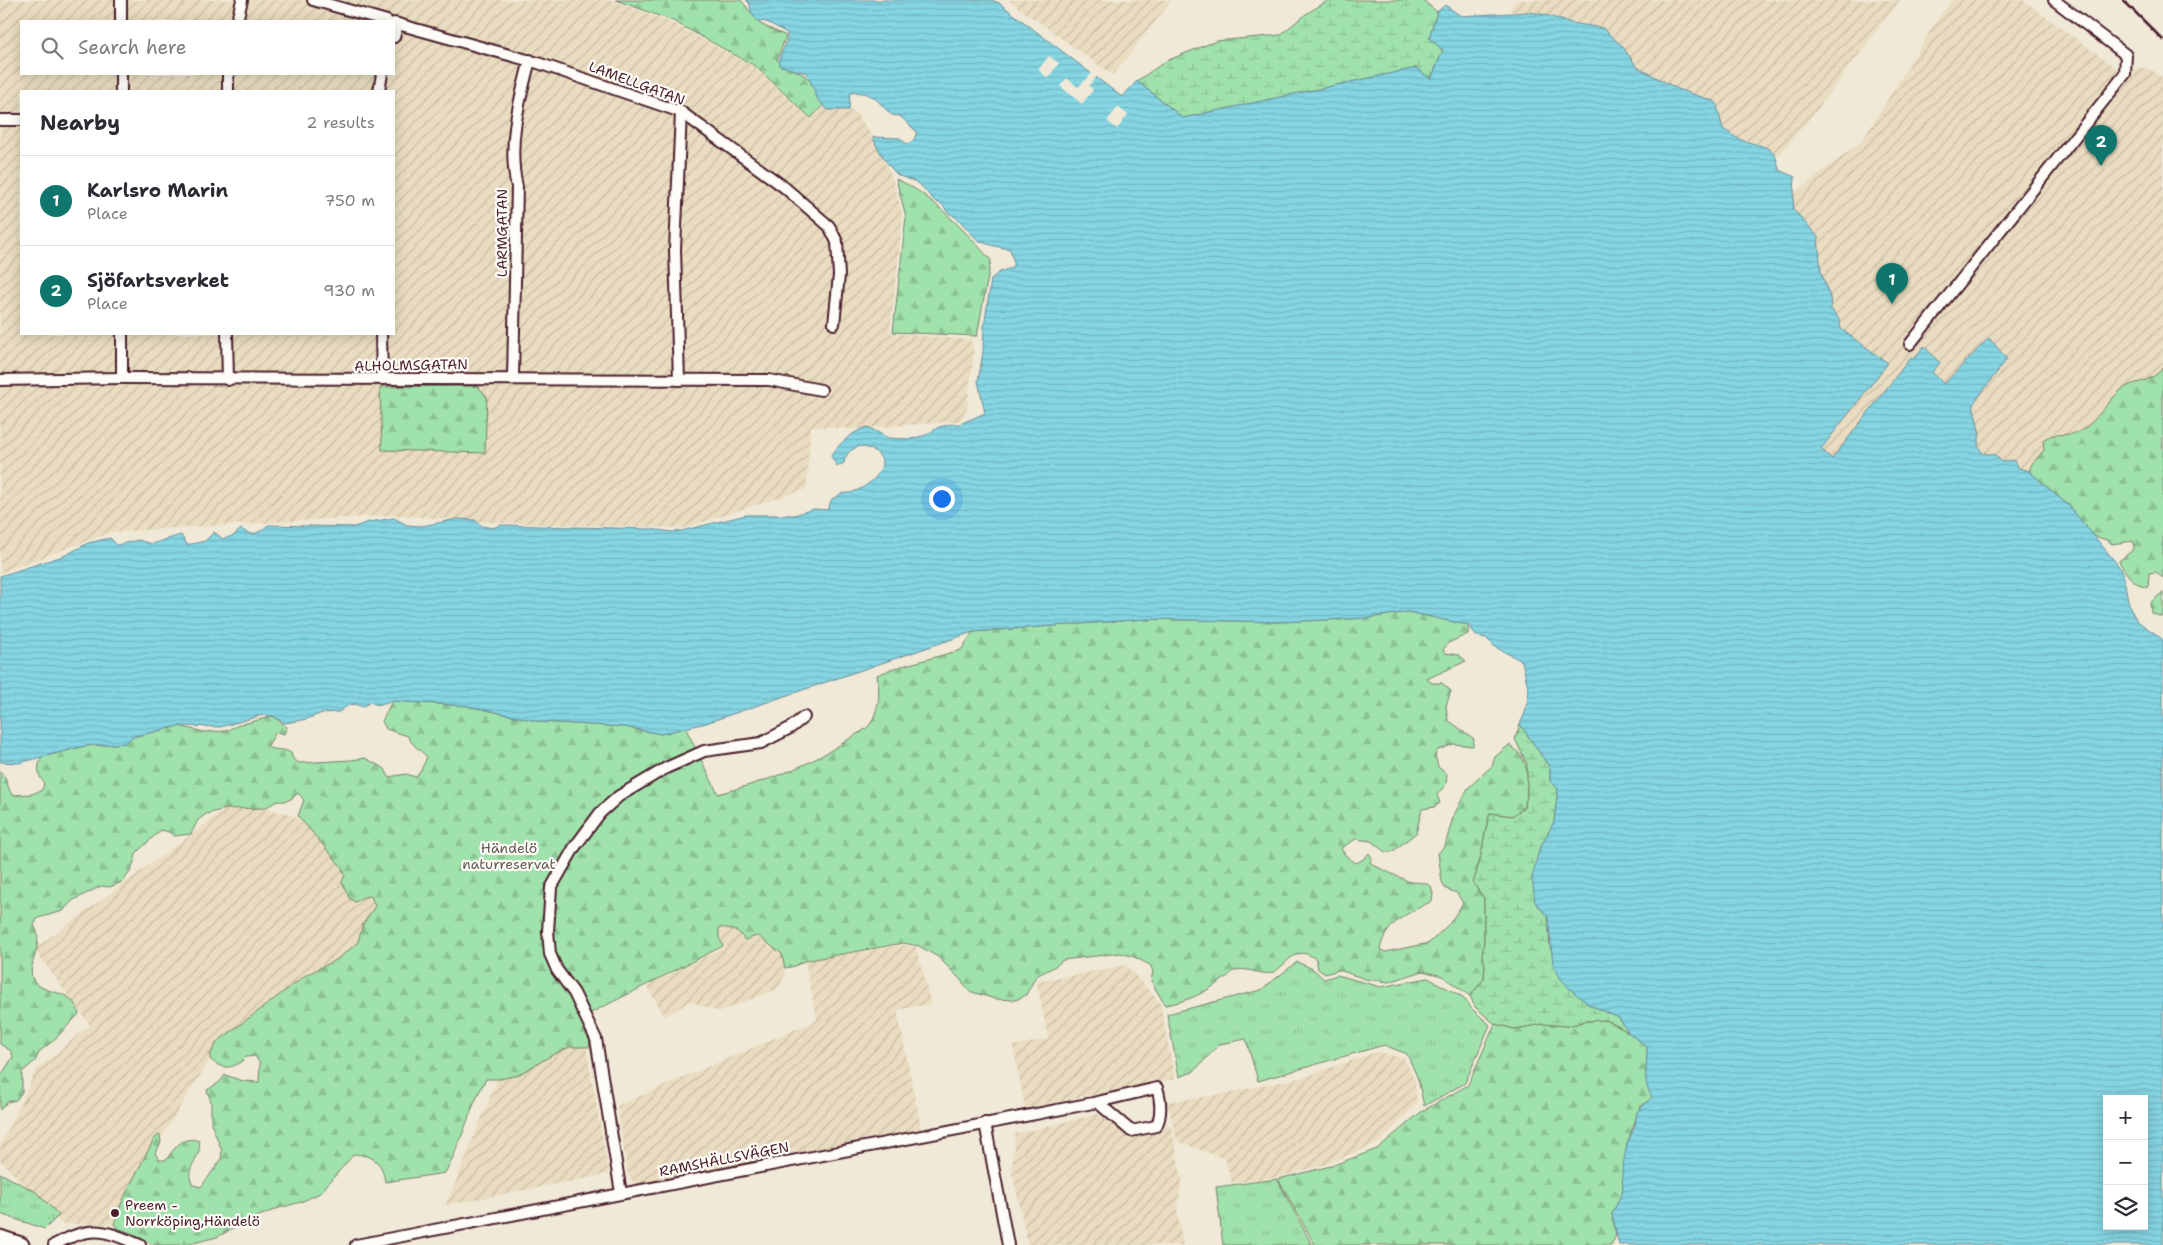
<!DOCTYPE html>
<meta charset="utf-8">
<style>
body{margin:0;font-family:"Shantell Sans",sans-serif;background:#f7f7f7;color:#2b2b33}
.controls{position:absolute;right:15px;bottom:15px;display:grid;overflow:hidden;border-radius:0px;box-shadow:0 2px 12px #0003}
.controls button{width:45px;height:45px;display:grid;place-items:center;padding:0;border:0;border-bottom:1px solid #e1e1e2;background:#fff;color:#2b2b33;font:25px sans-serif}
.you{position:absolute;left:941px;top:498px;width:18px;height:18px;margin:-12px;border:4px solid #fff;border-radius:50%;background:#1a73e8;box-shadow:0 0 0 8px #1a73e833}
.badge{display:grid;place-items:center;width:32px;height:32px;border-radius:50%;background:#0f766e;color:#fff;font-size:16px;font-weight:700}
.pin{position:absolute;translate:-50% -41px;filter:drop-shadow(0 1px 2px #0008)}
.pin::after{content:'';position:absolute;top:26px;width:18px;height:15px;background:inherit;clip-path:polygon(0 0,100% 0,50% 100%)}
.list{margin:0;padding:0;list-style:none}
h2{display:flex;justify-content:space-between;align-items:center;height:65px;margin:0;padding:0 20px;font-size:21px}
h2 small{font-size:16px;font-weight:400;color:#7c7c81}
.list li{display:grid;grid-template-columns:32px 1fr auto;gap:15px;align-items:center;box-sizing:border-box;height:90px;padding:0 20px;border-top:1px solid #e1e1e2}
.list b{display:block;font-size:19px;white-space:nowrap}
.list p{margin:0;font-size:16px;white-space:nowrap;color:#7c7c81}
.list em{font-size:16px;font-style:normal;color:#7c7c81}
.icon{flex:none;width:28px;height:28px;fill:none;stroke:currentColor;stroke-width:2;stroke-linecap:round;stroke-linejoin:round}
.map{position:relative;flex:none;width:2163px;height:1245px;overflow:hidden}
.search{position:absolute;background:#fff;box-shadow:0 2px 12px #0003;left:20px;top:20px;width:375px;height:55px;display:flex;align-items:center;gap:12px;box-sizing:border-box;padding:0 18px;border-radius:0px;color:#7c7c81;font-size:19px}
.panel{position:absolute;background:#fff;box-shadow:0 2px 12px #0003;left:20px;top:90px;width:375px;height:245px;border-radius:0px}
.map>svg:first-child{display:block}
.industrial{fill:url(#industrial-furrows);fill-rule:evenodd}
.grass{fill:url(#grass-tufts);stroke:#75806b}
.forest{fill:url(#forest-firs);stroke:#75806b}
.wetland{fill:url(#wetland-marsh);stroke:#75806b}
.water{fill:url(#water-rules);stroke:#6d8c99;fill-rule:evenodd}
.pier{fill:#f1e9d7}
.lines{fill:none;stroke-linecap:round;stroke-linejoin:round}
.street-casing{stroke:#4a1f2b;stroke-width:14}
.secondary-casing{stroke:#4a1f2b;stroke-width:19}
.street{stroke:#fdfcf7;stroke-width:10}
.secondary{stroke:#fdfcf7;stroke-width:15}
.rail{stroke:#4a1f2b;stroke-width:2.5}
.poi-dot{fill:#4a1f2b;stroke:#fdfcf7;stroke-width:2}
.labels{text-anchor:middle;stroke-width:4.5;stroke-linejoin:round;paint-order:stroke}
.street-label{font-size:14px;fill:#4a1f2b;stroke:#fdfcf7}
.park-label{font-size:14px;fill:#645a51;stroke:#fdfcf7}
.poi-label{font-size:14px;fill:#4a1f2b;stroke:#fdfcf7;text-anchor:start}
</style>
<div class="map">
<svg width="2163" height="1245" viewBox="0 0 2163 1245">
<defs>
<pattern id="industrial-furrows" width="10" height="10" patternUnits="userSpaceOnUse" patternTransform="scale(1.25)"><rect width="10" height="10" fill="#e9dcc0"/><path d="M-1 1l2-2M0 10L10 0M9 11l2-2" fill="none" stroke="#c9bca5"/></pattern>
<pattern id="grass-tufts" width="24" height="20" patternUnits="userSpaceOnUse" patternTransform="scale(1.25)"><rect width="24" height="20" fill="#a0e2ab"/><path d="M3 7l-1-3M5 7V3M7 7l1-3M15 17l-1-3M17 17v-4M19 17l1-3" fill="none" stroke="#8bc193"/></pattern>
<pattern id="forest-firs" width="22" height="20" patternUnits="userSpaceOnUse" patternTransform="scale(1.25)"><rect width="22" height="20" fill="#a0e2ab"/><path d="M5 1l3.5 6h-7zM16 11l3.5 6h-7z" fill="#8bc193"/></pattern>
<pattern id="wetland-marsh" width="20" height="14" patternUnits="userSpaceOnUse" patternTransform="scale(1.25)"><rect width="20" height="14" fill="#a0e2ab"/><path d="M1 5h8M5 5V1M11 12h8M15 12V8" fill="none" stroke="#8bc193"/></pattern>
<pattern id="water-rules" width="6" height="5" patternUnits="userSpaceOnUse" patternTransform="scale(1.25)"><rect width="6" height="5" fill="#85d5e2"/><path d="M0 2.5h6" fill="none" stroke="#74b6c2"/></pattern>
</defs>
<rect width="100%" height="100%" fill="#f1e9d7"/>
<filter id="ink" filterUnits="userSpaceOnUse"><feTurbulence type="fractalNoise" baseFrequency=".02" numOctaves="2"/><feDisplacementMap in="SourceGraphic" scale="10" xChannelSelector="R" yChannelSelector="G"/><feConvolveMatrix kernelMatrix="1 2 1 2 8 2 1 2 1" color-interpolation-filters="sRGB"/></filter>
<g filter="url(#ink)">
<g class="industrial">
<path d="M0,0h611l61,23 82,44 57,52 21,-22 23,15 23,32 14,34 11,38 -13,117 80,7 4,10 -7,58 -7,13 -105,8 -44,-3 -5,63 -122,39 -182,-5 -108,-8 -282,17 -112,41zM21,21h373v53h-373zM21,91h373v243h-373z"/>
<polygon points="1008,0 1172,0 1113,75"/>
<polygon points="1516,0 1900,0 1816,111 1777,157 1765,145 1742,141 1723,129 1716,102 1678,89 1637,67 1622,46 1603,28 1571,23 1542,14 1509,11"/>
<polygon points="1952,0 2023,0 2119,70 2148,68 2163,78 2163,368 2156,376 2145,382 2133,384 2121,390 2084,429 2065,436 2058,434 2048,436 2043,440 2044,450 2032,464 2029,471 2002,462 1995,455 1982,453 1978,445 1980,434 1973,404 2006,360 1988,338 1944,384 1911,357 1832,459 1821,450 1888,363 1841,329 1839,319 1831,309 1830,297 1821,272 1818,238 1793,209 1793,194 1862,141 1935,23"/>
<polygon points="253,807 287,813 301,820 341,866 345,875 342,882 344,890 355,902 363,897 371,896 375,907 363,924 358,942 350,949 336,960 306,975 217,1042 210,1059 124,1197 114,1224 62,1224 0,1160 0,1146 37,1069 90,1025 34,949 226,809"/>
<polygon points="730,928 740,935 743,941 758,938 782,955 786,974 777,989 719,1012 690,1001 665,1017 647,986 725,947 720,936 720,930"/>
<polygon points="902,945 916,947 931,1004 897,1010 922,1132 636,1185 628,1175 617,1106 817,1020 805,961"/>
<polygon points="1126,965 1160,1003 1175,1079 1025,1108 1013,1046 1048,1039 1037,982"/>
<polygon points="585,1042 609,1174 446,1205 501,1070"/>
<polygon points="1376,1052 1404,1058 1415,1081 1417,1103 1379,1143 1327,1164 1277,1177 1232,1183 1225,1159 1177,1141 1167,1102 1217,1095 1307,1076"/>
<polygon points="1098,1114 1130,1136 1171,1126 1182,1180 1177,1208 1183,1245 1028,1245 1012,1172 1015,1134"/>
</g>
<g class="grass">
<polygon points="1297,962 1313,969 1324,979 1337,975 1381,987 1428,978 1463,997 1471,1008 1490,1025 1465,1083 1424,1106 1418,1079 1407,1054 1384,1045 1258,1081 1246,1039 1220,1044 1193,1072 1179,1077 1167,1014 1261,990"/>
<polygon points="0,1173 36,1192 59,1215 45,1229 0,1214"/>
<polygon points="1277,1179 1312,1245 1223,1245 1216,1187"/>
</g>
<g class="forest">
<polygon points="616,0 741,0 760,24 786,36 777,60 804,75 831,97 811,118 755,66 673,21"/>
<path d="M896,179c36,15 69,53 95,81l-14,76 -84,-4 13,-115z"/>
<path d="M2163,368v210l-7,-6 -7,1 -1,15c-14,-3 -23,-15 -29,-27l15,-12 -1,-8 -21,3 -5,-4 -14,-4 -23,-29 -41,-36 3,-7 12,-14 -1,-10c12,-10 24,-1 39,-10 15,-9 25,-28 38,-39 14,-12 27,-5 43,-23z"/>
<polygon points="477,386 487,396 485,453 382,450 380,387"/>
<polygon points="2163,592 2163,617 2162,617 2151,613 2150,603"/>
<path d="M1408,612l60,13v9l-20,9 -5,7 2,3 14,2 7,6 -39,18 5,4h10l9,8 -5,15 2,14 26,19 -1,7 -19,-2 -16,6 -3,5 3,12 9,7 -1,10 -9,11 3,8 -6,4 -12,2 -6,24 -24,19h-7l-14,-11 -15,-2 -15,9 4,7 11,8 8,-4 5,-6 3,5 -2,5c3,2 38,19 41,19 8,1 11,-1 20,4l2,8 -1,7c-23,12 -47,21 -52,49l6,2 43,-9 21,-20 13,-20 -6,-10 -11,-4 -4,-7 -4,-29 7,-7 8,-29 15,-29 24,-22 3,-9 14,-12c16,10 19,22 18,41 0,7 0,14 -3,20 -2,4 -8,8 -12,10l-22,-3c-7,23 -8,47 -17,70l11,15v46l-2,11 3,10 -1,14 -14,17 -28,-20 -19,-5 -34,11 -24,-3 -26,-9 -14,4 -7,-5 -2,-10c-21,-15 -27,4 -42,13 -9,5 -26,-5 -38,-2 -4,1 -8,7 -12,9 -18,13 -37,23 -59,26l-14,-24 2,-10 -3,-6 -18,-9 -12,-3 -57,7 -9,7 -18,9 -10,19 -10,5 -21,-1 -26,-8 -9,-12 -22,-22 -19,-11 -16,-3 -99,18 -9,5 -10,2 -3,-14 -24,-18 -14,4c-4,-10 -14,-13 -25,-12v9l4,9 -142,72c6,10 12,17 8,29h-19l-16,7 -36,21 -18,4h-14c-17,29 -24,64 -41,94l-60,9c-3,-21 -11,-26 -31,-28l-34,39 -19,9 -22,6 -30,12 -32,17 -31,8h-30l-15,-5 -7,-6 -17,-6 -3,-4 10,-27 30,-58 6,-5 1,9 -6,10 4,7h7c9,-13 17,-25 33,-19 4,19 -17,25 -6,44l8,2 20,-27 1,-9 -11,-28v-21l-4,-12 13,-8 5,-7 18,6 16,1 1,-19 -5,-7 -9,1c-11,12 -24,14 -36,2v-4l7,-13 89,-67 30,-15 14,-11 8,-7 5,-18 12,-18 -4,-10 -8,1 -8,5 -6,-4 -7,-16 3,-7 -4,-9 -43,-50 6,-16 -6,-7c-7,7 -11,9 -21,8l-12,7 -39,1 -20,5 -8,6 -7,14 -17,2 -5,-4 -8,-2 -24,22 -6,19 -9,11 -12,5 -9,-1 -29,15 -9,10 -25,7 -4,7c12,20 -10,43 0,56 12,16 38,5 45,33l-26,27 -13,10 -5,10 -13,11v20l-6,8 -9,2 -7,8v-33l13,-20 -2,-6 -11,-7v-273c7,7 7,15 12,24l20,-1 10,-4 2,-7c-7,-9 -7,-16 -2,-26l43,-11 41,-3 6,-6 47,-11 25,6 21,-1 14,-6 34,-9 14,11 -3,7 -8,-2 -9,15c9,4 16,1 24,6l2,6 6,4 52,-3 14,-2 20,11 4,8 17,-3 10,3 5,-7 6,-13c-7,-8 -15,-11 -19,-21l-22,-7 -4,-8 10,-20 76,5 73,16 83,5 37,7 24,-7 33,67c52,-14 90,-27 134,-57 6,-4 16,-8 19,-14 9,-18 9,-29 6,-48l18,-7 66,-18 12,-18 173,-13 134,3 88,-4z"/>
<path d="M1606,1020l22,12 19,15c1,18 -6,33 6,50l-13,10 -13,37 -4,47 -11,23 4,22 -5,9h-296l-37,-66 53,-13 46,-17 44,-37 47,-27 27,-61 20,5 27,-5 26,2 18,-5z"/>
</g>
<g class="wetland">
<polygon points="1329,0 1423,0 1437,12 1429,38 1443,50 1431,79 1416,68 1183,118 1137,81 1166,61 1216,41 1280,35 1306,14"/>
<path d="M1520,724l30,44v13l8,8 -4,33 -15,28 -4,52 13,15 2,31 19,40 19,16 31,14 9,14 -22,-12 -20,1 -18,5 -26,-2 -27,5 -20,-5 -20,-17 -5,-11 14,-17 1,-14 -3,-10 2,-13v-44l-11,-15c9,-23 10,-47 17,-70l22,3 12,-8 3,-12v-32l-12,-25z"/>
</g>
<path class="water" d="M746,0h245l8,3 123,94 15,-16 46,37 233,-50 15,11 12,-29 -14,-12 8,-26 8,-7 16,11 67,-4 14,2 29,9 32,5 19,18 15,21 41,22 38,13 7,27c7,4 14,10 21,12 20,6 32,4 35,29l16,7 -2,32 25,28 3,35 9,25 1,12 8,10 2,10 47,34 -67,86 11,10 79,-102 3,2 10,-13 16,17 -8,9 12,12 45,-46 18,21 -34,45 7,30 -2,11 4,8 13,2 7,7 11,-2 6,8 10,3 41,36 52,63c5,17 4,40 18,53 7,6 16,10 23,17v605h-544l-7,-31 11,-23 -1,-20 5,-27 8,-18 2,-14 15,-15c-11,-17 -4,-31 -5,-50l-19,-15 -9,-14 -31,-14 -19,-16 -9,-10 -7,-14 -5,-47 -13,-15 -3,-24 7,-28 15,-28 4,-33 -8,-8v-13l-30,-44 5,-11 4,-21 -7,-31 -27,-14 -9,-9 -9,-2 -9,-11 -60,-13 -40,6 -88,4 -134,-3 -173,13 -267,91 -45,11 -37,-7 -83,-5 -73,-16 -76,-5c-8,4 -13,5 -22,1l-7,5 -8,-3 -8,2 -8,6 -17,1 -15,6 -22,4 -12,-7 -10,-1 -43,12 -41,-1 -47,11 -6,6 -41,3 -66,17 -19,-1v-186l66,-21 22,-12 22,-5 7,7 21,-5 13,4 30,-9 6,10 18,-4 9,-9 9,7 10,-3 8,-7c11,8 17,5 27,-4l86,2 15,-5 25,-4 13,7 15,1 35,-7 18,1 7,6 11,2 7,-3 150,4 22,3 9,-1 65,-16h48l20,-6 13,1 5,-11 11,-6c15,3 51,-23 35,-39 -4,-5 -12,-6 -18,-8 -9,3 -15,8 -16,17l-7,3 -6,-10c7,-12 24,-26 37,-29l20,11 23,1 15,-4 13,-8 13,-3h8l25,-11 -7,-32 5,-29 1,-25 7,-47c5,-7 12,-10 21,-12l2,-5 -4,-14c-7,-1 -28,-5 -33,-10 -10,-8 -17,-22 -29,-26l-6,-9c-11,-2 -14,-13 -23,-20 -6,-5 -15,-5 -21,-9 -8,-6 -23,-29 -25,-38l27,1 7,6 7,-4 3,-8 -17,-16 -8,-1c-16,-14 -17,-24 -42,-22l-1,17h-21l-10,-10 -11,-27 -27,-7c-3,-13 9,-21 7,-33l-20,-11 -9,-1c-5,-5 -8,-9 -8,-17zM2107,1099h37v127h-37z"/>
<g class="pier">
<polygon points="1049,56 1059,63 1048,78 1038,70"/>
<polygon points="1093,72 1097,76 1089,86 1093,90 1082,104 1060,86 1067,78 1078,87"/>
<polygon points="1118,107 1128,115 1117,129 1107,121"/>
</g>
<g class="lines">
<defs>
<g id="street">
<polyline points="121,0 121,21"/>
<polyline points="313,0 387,21"/>
<polyline points="237,21 242,0"/>
<polyline points="394,23 538,63 681,112 784,187 829,226 837,242 839,275 834,324"/>
<polyline points="394,37 398,24"/>
<polyline points="121,74 121,91"/>
<polyline points="228,74 228,91"/>
<polyline points="379,91 382,74"/>
<polyline points="0,120 21,120"/>
<polyline points="122,334 122,378"/>
<polyline points="227,334 228,380"/>
<polyline points="381,334 382,379"/>
<polyline points="1910,344 2125,74 2126,55 2054,0"/>
<path d="M513,378l4,-191c-10,-43 2,-85 13,-127"/>
<polyline points="0,380 122,378 769,380 821,390"/>
<polyline points="679,380 675,250 681,112"/>
<polyline points="985,1123 1008,1245"/>
<polyline points="621,1193 596,1039 574,993 557,970 550,954 548,931 551,888 574,848 600,813 619,796 666,768 704,751 761,743 790,728 804,717"/>
<path d="M54,1245c37,-20 48,-16 86,0"/>
<path d="M356,1245l737,-142 4,-1 60,-14c4,11 5,29 -1,38l-25,5 -34,-29"/>
</g>
<polyline id="secondary" points="0,1238 21,1245"/>
</defs>
<use href="#street" class="street-casing"/>
<use href="#secondary" class="secondary-casing"/>
<use href="#street" class="street"/>
<use href="#secondary" class="secondary"/>
<polyline class="rail" points="2123,0 2163,40"/>
</g>
</g>
<circle class="poi-dot" cx="115" cy="1213" r="5"/>
<g class="labels">
<g class="street-label">
<text transform="translate(637 83) rotate(20)" y="5">LAMELLGATAN</text>
<text transform="translate(502 233) rotate(-90)" y="5">LARMGATAN</text>
<text transform="translate(411 365) rotate(-1)" y="5">ALHOLMSGATAN</text>
<text transform="translate(724 1159) rotate(-11)" y="5">RAMSHÄLLSVÄGEN</text>
</g>
<g class="park-label">
<text x="509" y="853">Händelö<tspan x="509" dy="16">naturreservat</tspan></text>
</g>
<g class="poi-label">
<text x="125" y="1210">Preem -<tspan x="125" dy="16">Norrköping,Händelö</tspan></text>
</g>
</g>
</svg>
<div class="controls">
<button>+</button>
<button>−</button>
<button><svg class="icon" aria-label="layers" viewBox="0 0 24 24"><path d="M12 4l9 5-9 5-9-5zM3 14l9 5 9-5"/></svg></button>
</div>
<div class="you"></div>
<div class="pin badge" style="left:1892px;top:304px">1</div>
<div class="pin badge" style="left:2101px;top:166px">2</div>
<div class="search"><svg class="icon" aria-label="search" viewBox="0 0 24 24"><circle cx="10" cy="10" r="6"/><path d="M15 15l6 6"/></svg>Search here</div>
<section class="panel">
<h2>Nearby<small>2 results</small></h2>
<ul class="list">
<li><span class="badge">1</span><div><b>Karlsro Marin</b><p>Place</p></div><em>750 m</em></li>
<li><span class="badge">2</span><div><b>Sjöfartsverket</b><p>Place</p></div><em>930 m</em></li>
</ul>
</section>
</div>
